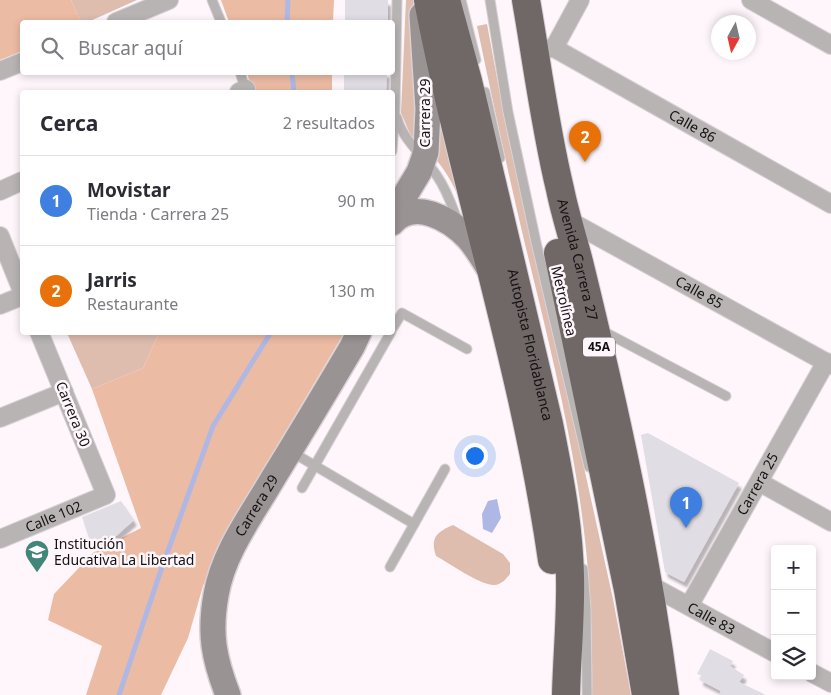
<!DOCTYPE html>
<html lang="es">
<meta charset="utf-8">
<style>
body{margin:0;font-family:"Noto Sans",sans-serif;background:#f2f2f3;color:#2b2b33}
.controls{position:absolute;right:15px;bottom:15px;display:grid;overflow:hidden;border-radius:5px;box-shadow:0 2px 8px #0003}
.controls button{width:45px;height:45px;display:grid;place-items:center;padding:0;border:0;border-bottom:1px solid #e1e1e2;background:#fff;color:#2b2b33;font:25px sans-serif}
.compass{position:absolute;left:711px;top:15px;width:45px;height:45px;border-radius:50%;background:#fff;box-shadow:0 2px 8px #0003;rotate:188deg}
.you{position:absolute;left:474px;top:455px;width:18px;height:18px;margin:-12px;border:4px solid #fff;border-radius:50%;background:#1a73e8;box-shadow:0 0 0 8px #1a73e833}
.badge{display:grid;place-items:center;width:32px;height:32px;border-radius:50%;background:#2563eb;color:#fff;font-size:16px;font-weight:700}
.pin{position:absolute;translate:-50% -41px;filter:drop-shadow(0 1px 2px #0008)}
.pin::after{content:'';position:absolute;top:26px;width:18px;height:15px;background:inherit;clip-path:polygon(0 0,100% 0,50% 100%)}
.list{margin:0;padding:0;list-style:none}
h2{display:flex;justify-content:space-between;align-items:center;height:65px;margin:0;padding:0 20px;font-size:21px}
h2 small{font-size:16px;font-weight:400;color:#7c7c81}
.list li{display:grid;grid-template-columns:32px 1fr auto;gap:15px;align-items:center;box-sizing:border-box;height:90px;padding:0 20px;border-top:1px solid #e1e1e2}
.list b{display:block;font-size:19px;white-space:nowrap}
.list p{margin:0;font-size:16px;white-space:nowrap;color:#7c7c81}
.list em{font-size:16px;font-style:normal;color:#7c7c81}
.icon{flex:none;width:28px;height:28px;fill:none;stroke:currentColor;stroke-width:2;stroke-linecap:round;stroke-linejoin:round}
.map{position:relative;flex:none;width:831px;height:695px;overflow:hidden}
.search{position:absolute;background:#fff;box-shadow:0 2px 8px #0003;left:20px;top:20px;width:375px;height:55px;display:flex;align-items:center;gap:12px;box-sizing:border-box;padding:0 18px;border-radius:5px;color:#7c7c81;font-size:19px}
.panel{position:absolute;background:#fff;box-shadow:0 2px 8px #0003;left:20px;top:90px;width:375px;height:245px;border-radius:5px}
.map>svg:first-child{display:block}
.green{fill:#debdae}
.forest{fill:#ecbba4}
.water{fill:#afb7e4}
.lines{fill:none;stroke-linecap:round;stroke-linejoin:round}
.stream{stroke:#afb7e4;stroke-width:5}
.building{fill:#e0dde4;filter:url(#shadow)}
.lane-casing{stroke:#d9d1d6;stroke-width:11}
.street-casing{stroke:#d9d1d6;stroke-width:20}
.secondary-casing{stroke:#d9d1d6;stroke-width:28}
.highway-casing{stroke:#d9d1d6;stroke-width:30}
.lane{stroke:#b8b4b4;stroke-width:9}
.street{stroke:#b8b4b4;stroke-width:18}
.secondary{stroke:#999393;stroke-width:25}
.highway{stroke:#706767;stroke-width:28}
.labels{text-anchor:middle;stroke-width:5;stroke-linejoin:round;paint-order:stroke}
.shield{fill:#fef6fb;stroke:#5a5659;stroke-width:1}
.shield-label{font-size:12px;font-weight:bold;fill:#141113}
.street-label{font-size:14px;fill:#141113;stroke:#fef6fb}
.poi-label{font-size:14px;fill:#141113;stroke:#fef6fb;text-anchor:start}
</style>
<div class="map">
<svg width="831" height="695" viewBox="0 0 831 695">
<defs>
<filter id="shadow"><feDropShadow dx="3" dy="5.5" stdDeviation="1" flood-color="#0004"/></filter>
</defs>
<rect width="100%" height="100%" fill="#fef6fb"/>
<g class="green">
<polygon points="71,0 137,0 88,22 81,22"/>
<polygon points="406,0 413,0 419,80 420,149 411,136 401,113"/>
<path d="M487,24l21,113 68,294 37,168 18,96h-39c1,-69 -3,-139 -14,-207 -13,-84 -34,-166 -54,-248 -17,-71 -32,-143 -47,-214z"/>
<path d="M440,111l35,125c-12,-28 -21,-57 -42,-80z"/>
<polygon points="67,333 159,333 143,368 92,389"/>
<path d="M453,525l50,29 7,9v11c-4,5 -9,11 -16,11 -14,0 -45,-22 -58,-29 -6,-19 1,-24 17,-31z"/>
</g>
<g class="forest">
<polygon points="0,0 71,0 81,22 22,22 22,51 0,60"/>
<polygon points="221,0 334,0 333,22 229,22"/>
<polygon points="247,73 332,73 332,92 253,92"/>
<polygon points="159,333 344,333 223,537 203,586 188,638 161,695 86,695 102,646 48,620 54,594 94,552 141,528 92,389 143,368"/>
</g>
<polygon class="water" points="497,499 501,518 492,533 483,529 482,514 488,501"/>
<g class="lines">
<g class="stream">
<polyline points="287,22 288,0"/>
<polyline points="292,72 294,92"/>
<polyline points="119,695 160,573 213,426 271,332"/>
</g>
</g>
<g class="building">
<rect x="345" y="0" width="43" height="22"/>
<polygon points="344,72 387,72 386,92 344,92"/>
<polygon points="648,433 739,483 684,582 665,572 641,435"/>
<polygon points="121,501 134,520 115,537 113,535 91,544 82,517"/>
<polygon points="710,649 733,661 730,666 744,675 739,682 766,695 719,695 721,691 700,680 701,675 697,674"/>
</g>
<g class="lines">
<defs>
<g id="lane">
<polyline points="212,0 221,22"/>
<polyline points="461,0 476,60"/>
<polyline points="490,0 508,112 536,242 589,467"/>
<polyline points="240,72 246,92"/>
<polyline points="485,92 500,158"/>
<path d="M397,118c7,24 27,38 40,58 10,14 15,30 21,46"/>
<polyline points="392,151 395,111 397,0"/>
<polyline points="392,329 402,313 467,349"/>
<polyline points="601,330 726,396"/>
<polyline points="290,451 414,524"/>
<polyline points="302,488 391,332"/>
<polyline points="390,567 445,469"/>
<polyline points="583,569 586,609 587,695"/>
</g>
<g id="street">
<polyline points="751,0 831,45"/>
<polyline points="116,22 169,0"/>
<path id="s1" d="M554,48l277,156"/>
<polyline points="544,49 554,48 580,0"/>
<polyline points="0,71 22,62"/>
<polyline points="239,92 246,89"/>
<polyline points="0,191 22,181"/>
<path id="s2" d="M568,220l263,145"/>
<polyline points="0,236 22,291"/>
<polyline points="0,305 22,296"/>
<polyline points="0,418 64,392"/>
<polyline points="759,482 831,522"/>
<path id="s3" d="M0,539l106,-44 -67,-163"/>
<path id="s4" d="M648,584l127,69"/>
<path id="s5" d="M689,606l137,-244"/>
<polyline points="812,673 831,683"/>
</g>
<g id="secondary">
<polyline points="392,217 419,172 426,152 428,109 422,15"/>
<path d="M392,223c22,-25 58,-4 76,15 8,9 14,19 20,29"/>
<path id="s6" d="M228,695c-14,-36 -19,-61 -12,-100 7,-42 35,-79 56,-115 27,-44 54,-89 80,-133l7,-15"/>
</g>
<g id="highway">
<path d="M428,0c36,188 97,370 124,560"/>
<path id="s7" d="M446,0l22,81 81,343c10,50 20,101 21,152 1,40 -3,79 -4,119"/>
<path id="s8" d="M526,0c11,63 19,127 34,189 5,25 13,49 19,73 35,143 67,287 86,433"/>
<polyline points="558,253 628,590 646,695"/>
</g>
</defs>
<use href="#lane" class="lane-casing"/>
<use href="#street" class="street-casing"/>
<use href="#secondary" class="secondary-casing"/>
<use href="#highway" class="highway-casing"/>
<use href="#lane" class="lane"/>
<use href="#street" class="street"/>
<use href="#secondary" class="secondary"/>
<use href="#highway" class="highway"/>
</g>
<defs>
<symbol id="school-pin" viewBox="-11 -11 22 30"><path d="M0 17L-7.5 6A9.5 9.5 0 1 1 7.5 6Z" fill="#428579" stroke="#fef6fb"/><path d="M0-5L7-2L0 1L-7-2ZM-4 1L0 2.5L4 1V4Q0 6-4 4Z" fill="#fff"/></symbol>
</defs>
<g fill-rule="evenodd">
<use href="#school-pin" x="23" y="538" width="28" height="38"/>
</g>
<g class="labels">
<rect class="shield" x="583" y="337.5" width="32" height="19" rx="4"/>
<g class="shield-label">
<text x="599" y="351">45A</text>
</g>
<g class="street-label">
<text transform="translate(425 113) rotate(-90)" y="5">Carrera 29</text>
<text dy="5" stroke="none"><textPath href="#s1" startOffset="159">Calle 86</textPath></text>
<text dy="5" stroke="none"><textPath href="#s8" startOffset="265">Avenida Carrera 27</textPath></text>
<text dy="5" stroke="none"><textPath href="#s2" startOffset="150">Calle 85</textPath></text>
<text transform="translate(564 301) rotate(77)" y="5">Metrolínea</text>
<text dy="5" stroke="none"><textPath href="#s7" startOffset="355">Autopista Floridablanca</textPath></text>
<text transform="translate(73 414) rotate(68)" y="5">Carrera 30</text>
<text dy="5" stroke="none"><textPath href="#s5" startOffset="140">Carrera 25</textPath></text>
<text dy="5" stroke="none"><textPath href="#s6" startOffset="201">Carrera 29</textPath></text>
<text dy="5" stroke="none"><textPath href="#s3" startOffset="58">Calle 102</textPath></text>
<text dy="5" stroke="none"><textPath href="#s4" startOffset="72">Calle 83</textPath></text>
</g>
<g class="poi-label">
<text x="54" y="549">Institución<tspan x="54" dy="16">Educativa La Libertad</tspan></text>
</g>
</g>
</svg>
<div class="controls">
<button>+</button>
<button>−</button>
<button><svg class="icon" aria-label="layers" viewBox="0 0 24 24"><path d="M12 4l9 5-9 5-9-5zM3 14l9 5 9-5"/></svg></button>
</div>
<svg class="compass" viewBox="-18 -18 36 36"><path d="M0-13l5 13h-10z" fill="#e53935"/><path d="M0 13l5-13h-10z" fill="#7c7c81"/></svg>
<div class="you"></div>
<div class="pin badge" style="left:686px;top:528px;background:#3f7fe0">1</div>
<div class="pin badge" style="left:585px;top:162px;background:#e8710a">2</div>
<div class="search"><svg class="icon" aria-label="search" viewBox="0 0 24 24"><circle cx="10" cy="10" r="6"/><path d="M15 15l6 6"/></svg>Buscar aquí</div>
<section class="panel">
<h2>Cerca<small>2 resultados</small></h2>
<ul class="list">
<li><span class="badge" style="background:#3f7fe0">1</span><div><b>Movistar</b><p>Tienda · Carrera 25</p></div><em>90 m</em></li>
<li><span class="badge" style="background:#e8710a">2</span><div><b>Jarris</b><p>Restaurante</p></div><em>130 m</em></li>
</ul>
</section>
</div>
